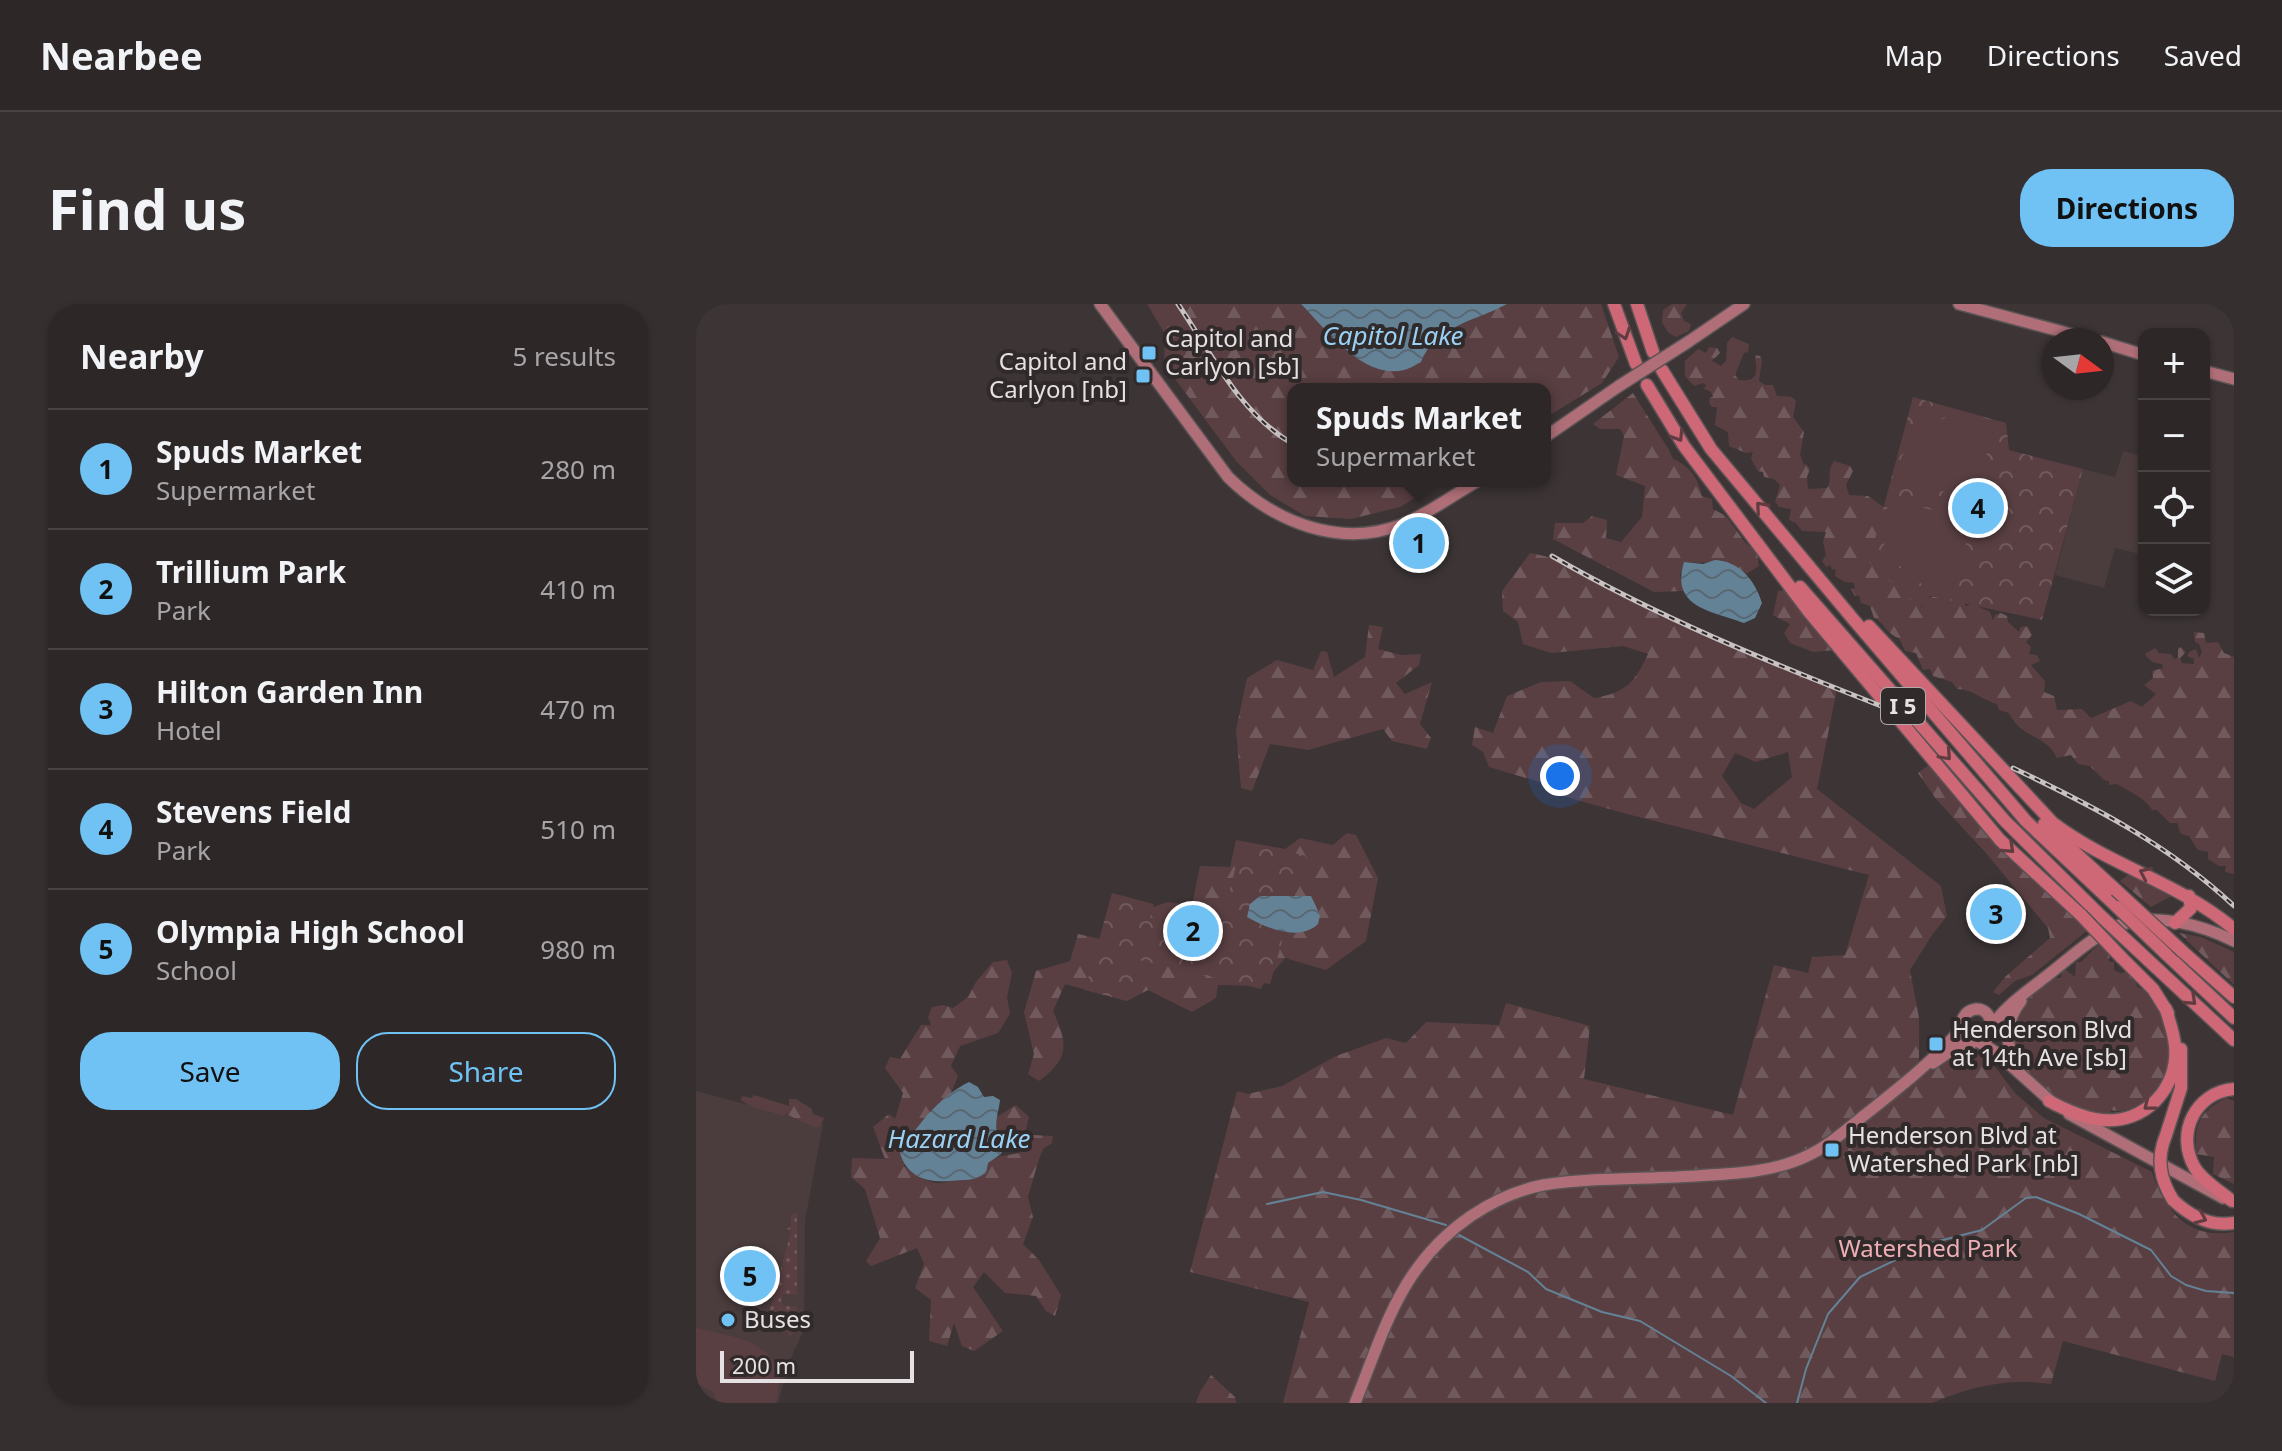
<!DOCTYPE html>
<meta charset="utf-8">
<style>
body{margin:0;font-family:"Noto Sans",sans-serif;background:#352f30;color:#f1f3f6}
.controls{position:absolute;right:24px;top:24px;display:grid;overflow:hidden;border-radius:16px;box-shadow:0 2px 6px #0004}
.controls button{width:72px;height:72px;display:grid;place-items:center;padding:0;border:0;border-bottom:2px solid #484445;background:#2d2728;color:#f1f3f6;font:40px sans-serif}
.compass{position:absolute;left:1346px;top:24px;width:72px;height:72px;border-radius:50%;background:#2d2728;box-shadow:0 2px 6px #0004;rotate:105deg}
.scale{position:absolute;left:24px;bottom:20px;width:194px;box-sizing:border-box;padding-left:8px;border:4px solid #e6e1e2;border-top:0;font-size:22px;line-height:28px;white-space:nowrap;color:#e6e1e2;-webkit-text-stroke:6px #312a2a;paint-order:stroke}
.you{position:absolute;left:864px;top:472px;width:28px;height:28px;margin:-20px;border:6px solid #fff;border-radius:50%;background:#1a73e8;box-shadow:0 0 0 12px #1a73e833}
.badge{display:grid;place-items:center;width:52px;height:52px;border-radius:50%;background:#70c2f4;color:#111;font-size:26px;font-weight:700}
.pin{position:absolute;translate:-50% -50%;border:4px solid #fff;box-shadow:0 2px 8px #0006}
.popup{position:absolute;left:591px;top:79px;width:264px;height:104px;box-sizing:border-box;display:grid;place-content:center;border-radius:16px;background:#2d2728;filter:drop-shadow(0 2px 6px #0005);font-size:26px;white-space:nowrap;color:#a7a5a8}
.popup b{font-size:30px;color:#f1f3f6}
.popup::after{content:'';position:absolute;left:50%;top:100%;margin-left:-16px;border:16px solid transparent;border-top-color:#2d2728}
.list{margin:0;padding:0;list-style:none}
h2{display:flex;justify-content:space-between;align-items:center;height:104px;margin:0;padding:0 32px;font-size:34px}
h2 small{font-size:26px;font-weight:400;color:#a7a5a8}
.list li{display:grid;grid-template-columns:52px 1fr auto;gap:24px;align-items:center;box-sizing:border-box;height:120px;padding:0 32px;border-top:2px solid #484445}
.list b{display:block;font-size:30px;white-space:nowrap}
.list p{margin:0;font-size:26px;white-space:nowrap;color:#a7a5a8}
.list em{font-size:26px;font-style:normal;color:#a7a5a8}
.actions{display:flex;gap:16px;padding:24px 32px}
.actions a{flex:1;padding:18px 0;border:2px solid #70c2f4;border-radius:32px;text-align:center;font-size:28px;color:#70c2f4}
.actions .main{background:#70c2f4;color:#111}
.icon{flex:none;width:44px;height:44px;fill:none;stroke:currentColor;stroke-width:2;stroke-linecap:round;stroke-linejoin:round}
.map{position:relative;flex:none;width:1538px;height:1099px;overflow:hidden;border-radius:32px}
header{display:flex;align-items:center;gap:48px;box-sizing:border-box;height:112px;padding:0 40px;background:#2d2728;border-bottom:2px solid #484445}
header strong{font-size:38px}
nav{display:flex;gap:44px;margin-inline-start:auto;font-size:28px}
.intro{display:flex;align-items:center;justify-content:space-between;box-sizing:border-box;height:192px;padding:0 48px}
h1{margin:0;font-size:56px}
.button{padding:20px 36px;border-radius:32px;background:#70c2f4;color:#111;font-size:28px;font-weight:700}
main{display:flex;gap:48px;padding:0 48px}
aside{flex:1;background:#2d2728;border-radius:32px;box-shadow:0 2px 6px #0004}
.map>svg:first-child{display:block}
.built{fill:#4b3c3d}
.grass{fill:url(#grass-dots)}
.forest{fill:url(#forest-firs);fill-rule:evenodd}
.park{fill:url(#park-crowns)}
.garden{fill:#593f42}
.water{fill:url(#water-waves)}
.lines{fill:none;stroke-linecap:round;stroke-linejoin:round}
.stream{stroke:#648296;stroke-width:2}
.major-casing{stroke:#5a5353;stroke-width:14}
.highway-casing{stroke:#5a5353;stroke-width:15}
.major{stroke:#b06f78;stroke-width:11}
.highway{stroke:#ce6776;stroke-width:12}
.rail-casing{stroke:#c8c2c3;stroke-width:5}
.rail{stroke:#312a2a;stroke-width:2;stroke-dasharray:6;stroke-linecap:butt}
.major-bridge-casing{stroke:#5a5353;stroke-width:14;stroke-linecap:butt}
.highway-bridge-casing{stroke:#5a5353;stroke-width:15;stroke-linecap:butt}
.major-bridge{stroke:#b06f78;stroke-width:11}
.highway-bridge{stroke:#ce6776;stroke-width:12}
.oneway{stroke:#603c41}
.poi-dot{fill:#70c2f4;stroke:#312a2a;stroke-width:3}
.labels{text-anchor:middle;stroke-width:8;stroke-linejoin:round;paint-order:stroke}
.shield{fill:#312a2a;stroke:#b0aaab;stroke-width:2}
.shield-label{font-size:22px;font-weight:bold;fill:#e6e1e2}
.poi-label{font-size:24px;fill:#e6e1e2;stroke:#312a2a;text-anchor:start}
.park-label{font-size:24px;fill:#eeaeb5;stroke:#312a2a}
.water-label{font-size:26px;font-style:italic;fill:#99d0f3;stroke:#312a2a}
</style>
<header>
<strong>Nearbee</strong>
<nav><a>Map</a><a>Directions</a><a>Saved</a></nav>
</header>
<div class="intro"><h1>Find us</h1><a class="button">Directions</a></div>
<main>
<aside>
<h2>Nearby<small>5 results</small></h2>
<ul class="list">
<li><span class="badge">1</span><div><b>Spuds Market</b><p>Supermarket</p></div><em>280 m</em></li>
<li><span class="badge">2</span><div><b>Trillium Park</b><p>Park</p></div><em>410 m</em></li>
<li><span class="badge">3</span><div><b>Hilton Garden Inn</b><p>Hotel</p></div><em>470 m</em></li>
<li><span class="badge">4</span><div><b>Stevens Field</b><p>Park</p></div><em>510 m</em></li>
<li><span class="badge">5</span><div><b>Olympia High School</b><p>School</p></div><em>980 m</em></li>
</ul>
<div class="actions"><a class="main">Save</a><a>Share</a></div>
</aside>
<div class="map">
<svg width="1538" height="1099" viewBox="0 0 1538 1099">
<defs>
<pattern id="grass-dots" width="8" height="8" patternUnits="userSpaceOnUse" patternTransform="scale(2)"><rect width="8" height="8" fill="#593f42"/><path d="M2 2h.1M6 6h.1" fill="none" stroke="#715a5d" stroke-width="1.8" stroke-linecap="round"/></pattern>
<pattern id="forest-firs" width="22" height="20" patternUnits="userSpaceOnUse" patternTransform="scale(2)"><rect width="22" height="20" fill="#593f42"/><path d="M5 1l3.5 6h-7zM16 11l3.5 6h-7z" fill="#715a5d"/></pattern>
<pattern id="park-crowns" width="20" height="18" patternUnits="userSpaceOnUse" patternTransform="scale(2)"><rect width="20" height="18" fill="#593f42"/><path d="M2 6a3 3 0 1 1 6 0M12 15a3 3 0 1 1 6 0" fill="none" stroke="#715a5d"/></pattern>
<pattern id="water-waves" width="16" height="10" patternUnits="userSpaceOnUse" patternTransform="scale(2)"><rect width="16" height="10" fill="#648296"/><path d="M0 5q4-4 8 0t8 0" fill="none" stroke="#586975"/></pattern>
</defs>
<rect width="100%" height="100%" fill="#3c3435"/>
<g class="built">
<polygon points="1427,147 1448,153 1448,251 1419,244 1408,284 1359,271 1387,165 1419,173"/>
<polygon points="0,787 127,820 109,917 108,1026 94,1056 82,1099 0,1099"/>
</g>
<polygon class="grass" points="101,909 101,991 87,990 85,996 87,1002 101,1002 101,1023 95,1032 91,1031 93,1028 80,1027 76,1023 79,1024 76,1015 71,1016 95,928 91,925 95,922 95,911"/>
<g class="forest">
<polygon points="451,0 605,0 615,10 725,58 731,43 742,31 811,0 905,0 923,53 906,79 849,114 849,85 597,85 597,177 746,177 704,203 655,215 609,212 574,191 540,157 468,60 469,30"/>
<polygon points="976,0 991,0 985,9 988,17 995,20 993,27 980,33 973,29 966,19 967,6"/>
<path d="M1036,33l17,7 -1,8 -4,1 -9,22 4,5c22,3 17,-12 16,-25l5,1 2,4 -3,21 6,4h8l4,11 15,1 4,4 -3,16 11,15 -4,23 4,10 2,-1 4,5 -3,8 1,12 19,-1c6,-10 -1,-15 7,-27l16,5 3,5 -7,14 3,10 19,1 17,12 23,87 14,13 2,-9 16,-4 22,5 4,6 7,-2 17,8 3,8 2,-5 6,-2 6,3 1,6 11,10 2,-5 7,-1 4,9 -6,7 5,5 -2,7 8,1 3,6 -9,4 14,16 -1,11 10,4 3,14 25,-1 9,9 40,-17 11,6 14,-13 -12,-9 9,-7 -1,-7 11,-3 -1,-4c-7,0 -14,-4 -17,-10l10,-6 4,5 12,1 3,5 4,-1v-9l3,-2 5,5 -6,6 2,5 12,1v-5l-7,-3 2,-4 7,-3 3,9 3,-6 -3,-8 -4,-2 -1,-10 10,1 2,10 12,-1 6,11 10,4v217l-9,-2 1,-6h-7l-11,-7v-7l-10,-2 -9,-14 -8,-2 -4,-11h-7l-13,-13h-5c-6,-12 -23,-18 -35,-26l-8,1v-4l-5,-1 -14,-14 -12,-2 -7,-9 -14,3c-11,-24 -36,-19 -48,-45l-10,-3 -2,-6c-15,-4 -24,-15 -40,-15l-5,-7 -19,-6 -3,-7 -7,1 -7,-17 -11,-2 -6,-13c-13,-4 -15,-16 -25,-20l-4,-12 -9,-3 -2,-8 -4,1 -4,-7 4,-1 -1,-5 -9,-1 -10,-6 1,-6 -4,-1 -2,-4 -4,2 -4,-6 4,-6 -3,-13 3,-10 -24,-1 -6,-8 -7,-3 2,-11 -12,-2 -4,-5 5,-17 -6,-6 -10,-2 -1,-5 -5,-1 -7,-12 2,-7 -7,1 -17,-7 -1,-14 -13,-7 2,-18h-5l-3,-4 1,-6h3l-2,-5 -7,-3 2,-4 -3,-2 -9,3 -9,-10v-15l13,-12 8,4 3,-6 8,1 3,5 -8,8 9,5 5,-5 1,-18z"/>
<path d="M937,89l36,57 4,9c16,6 26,20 29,37l10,3 1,10 13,7 18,25 13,12 2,13 -13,8c-20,-17 -39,-9 -61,-12l-5,13 4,16 -30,1 -101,-53 2,-16h28l9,-7 15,4 -1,18 15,4 21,-25 3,-31 -29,-11 8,-39 -4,-7h-20l-7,-5z"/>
<path d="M834,249c34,5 58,26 89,40 72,34 144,66 218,96l-20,100 124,97 6,30 -15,19 -22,35 9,48v52l28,-16 4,5 14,-6h10l13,5 28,36 28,24 108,54c13,39 36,68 82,60v125l-12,-3 -7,27 -152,-40 -12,43c-44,-6 -79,2 -119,19h-649l26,-101 -119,-30 47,-181 11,3 34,-8 54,-30 50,-18 20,5 20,-21 73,3 7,-22 84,23 -6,53 149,36 41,-150 34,8 4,-16 33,-2 24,-80 -246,-62 -60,-17 -3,-8 -71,-21 -6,-15 -11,-7 3,-18 18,6 14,-37 34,-14 29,-1 24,17c32,-5 41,-16 54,-44l-25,-8 -72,7 -28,-9 -5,-22 -15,-11 -1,-20zM1092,448l4,25 -38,32 -13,-6 -19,-27 13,-23 21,9z"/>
<polygon points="1090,286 1111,307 1114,320 1124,325 1126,334 1133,336 1140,346 1117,348 1094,339 1088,329 1094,320 1077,311 1082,287"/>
<polygon points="673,321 687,323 682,345 705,351 725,350 723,361 700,379 709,390 736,378 724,420 735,434 731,445 696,437 687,425 612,446 574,440 556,487 545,484 540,426 551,374 581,356 617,366 625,347 631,348 638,373 669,353"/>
<polygon points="1234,460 1299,541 1392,626 1336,671 1319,677 1303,691 1297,688 1310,672 1354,634 1352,624 1289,548 1240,495 1222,469"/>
<path d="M651,529l9,2 22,43 -12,63 -40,29 -41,-12 -23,28 -44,-1 -2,13 -24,14 -44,-22 -21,11 -62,-17 -12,27c15,33 17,47 -14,70l-11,-7 6,-20 -10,-42 12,-41 34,-10 8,-27 22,5 50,-31 18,-6 24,3 8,-39 30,1 6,-27 49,9 15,-11 33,7z"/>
<polygon points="1432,571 1479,590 1455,603 1424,577"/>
<polygon points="1483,629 1505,633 1538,648 1538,681"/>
<path d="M1404,639l10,9 -1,10h5v8l7,3 8,-2 6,8 2,8 10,3 3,9 7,3c3,14 16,21 9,35l5,5 -2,6 2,6c-6,9 -2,16 -7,25 -8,18 -34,36 -53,31l-1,3 -12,5 -52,-23 -6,-13 -7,-2 -2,-6 -8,-2 -6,-13 -6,-37 11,-20 21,-16 6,-8h12l1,-6 4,-2 9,7 1,-15h5z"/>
<path d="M311,656l5,13 -5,24 3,17 -12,19 -38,13 -9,20 7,10 -7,17 -33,33 -14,40c9,7 21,16 33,17 20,1 41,-18 58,-25 7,-3 17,-3 24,-5l13,-18 21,1 -1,7 -9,6 -5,13 -10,35 5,20 -10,27 16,16 22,35 -6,21 -9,-5 -10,-15 -31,-3 -21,-21 -11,15 30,44 -29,20 -12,-5 -8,-23 -7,23 -18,-5 2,-41 -16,-12 9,-24 -7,-16 -46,18 -5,-5 14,-23 -15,-49 -14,-12 1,-19 33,1 -12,-32 16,-13 6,5 8,-26 -18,-25 5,-11 10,2 21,-34h10l-3,-8 4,-10 11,-2 10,3 15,-11 8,-15 17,-20z"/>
<path d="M58,791l35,11v-7h7l16,10 1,5 11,4 -4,9h-6l-28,-13 -4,2c-15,-7 -29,-6 -41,-16l1,-4 9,2z"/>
<path d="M1530,794l8,3v83l-21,-10 1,-17 -18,-3c-1,-31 2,-41 30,-56z"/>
<polygon points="320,801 333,813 329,830 308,841 303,835 299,814"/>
<polygon points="515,1071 539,1093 540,1099 500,1099 504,1088"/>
</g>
<g class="park">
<polygon points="1217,93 1310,119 1313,146 1387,165 1346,316 1234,292 1224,304 1173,258"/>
<polygon points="546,541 590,547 610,552 574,680 567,679 565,685 443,656 431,697 389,686 416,589 458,600 454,615 461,617 464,609 502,618 525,616"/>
</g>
<g class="garden">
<path d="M1270,109l30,8 -21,75 -5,3 -76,-22c10,-36 35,-60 72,-64z"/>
<polygon points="1192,194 1272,216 1275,223 1252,302 1192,252 1188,243"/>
<path d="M0,1024c44,10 95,15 80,75h-58l-5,-11 -17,-9z"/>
</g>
<g class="water">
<path d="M605,0h206c-31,17 -72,22 -86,58 -5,2 -11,7 -17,8 -41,10 -78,-41 -103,-66z"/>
<path d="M1019,256c24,1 40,20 47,43l-7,15 -11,5c-32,-12 -74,-15 -60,-61l19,2z"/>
<path d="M564,592h51l9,19 -2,9c-19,18 -52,4 -71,-7l3,-13z"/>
<path d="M273,778l9,5 6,10 9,-1 7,4c-2,17 -9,29 4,45l-3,9 -13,9 -2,10c-11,9 -23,6 -36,8 -23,2 -43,-4 -50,-28 17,-28 40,-57 69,-71z"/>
</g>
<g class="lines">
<g class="stream">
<polyline points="571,900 627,888 665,896 750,921"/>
<polyline points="763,931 832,968 850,985 906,1008 944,1017 1035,1072 1070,1099"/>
<polyline points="1101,1099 1110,1065 1132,1010 1164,973 1235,939 1286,926 1330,894 1340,893 1383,910 1455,946 1475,972 1490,981 1510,987 1538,989"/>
</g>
<defs>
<g id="major">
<path d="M404,0l128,173c46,45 112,72 175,47 26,-11 50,-29 75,-43"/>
<polyline points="1263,0 1397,36"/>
<polyline points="992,38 1048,0"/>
<polyline points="1406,38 1448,51"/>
<polyline points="1508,67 1538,75"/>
<polyline points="849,133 923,82"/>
<path d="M1297,720c15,-20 36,-34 55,-49 22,-17 46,-40 72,-50 35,-13 82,0 114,16"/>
<polyline points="1283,738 1301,749 1359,801"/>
<polyline points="1237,759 1262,742 1278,738"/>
<path d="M1319,761c-10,-24 -10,-43 6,-64"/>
<polyline points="1373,810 1527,894"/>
<path d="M659,1099c30,-75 46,-139 116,-187 21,-14 47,-26 72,-31 44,-7 89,-6 133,-8 44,-3 92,-2 131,-21 22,-10 40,-27 59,-42 30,-24 61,-48 87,-76 7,-7 7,-20 15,-26 18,-11 30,12 20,26l-14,4 -8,-4 -5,-13"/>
</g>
<g id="highway">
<polyline points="918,0 940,60"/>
<polyline points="941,0 957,48"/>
<polyline points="966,66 1015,145 1157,315 1330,517 1421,603"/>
<polyline points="951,81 988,142 1113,308 1304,536 1385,611"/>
<polyline points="1104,283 1309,517 1407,614"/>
<path d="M1173,322l184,197c57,43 125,59 181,106"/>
<polyline points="1348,520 1420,586"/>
<polyline points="1479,619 1495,604 1493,592"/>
<polyline points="1486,647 1538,693"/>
<polyline points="1470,650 1538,714"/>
<polyline points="1425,653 1457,685 1472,709"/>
<polyline points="1452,656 1538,736"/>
<path d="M1353,797c17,9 34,17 53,19 43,4 77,-32 73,-74 -1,-13 -6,-25 -9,-37"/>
<polyline points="1470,831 1485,784 1485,745"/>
<path d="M1477,896c17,16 38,27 61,23"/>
<path d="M1536,897c-12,-10 -29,-20 -37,-33 -20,-34 0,-76 39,-79"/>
</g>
</defs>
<use href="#major" class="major-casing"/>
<use href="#highway" class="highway-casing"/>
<use href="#major" class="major"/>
<use href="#highway" class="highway"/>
<defs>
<g id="rail">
<path d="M482,0c34,50 61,109 115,140"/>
<path d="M856,252c105,61 217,106 329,150"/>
<path d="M1317,464c80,38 156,77 221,138"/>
</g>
</defs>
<use href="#rail" class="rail-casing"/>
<use href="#rail" class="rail"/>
<defs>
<polyline id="major-bridge" points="923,82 992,38"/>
<g id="highway-bridge">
<polyline points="1420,586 1486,647"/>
<polyline points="1421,603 1470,650"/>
<polyline points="1385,611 1425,653"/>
<polyline points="1407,614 1452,656"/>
<path d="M1470,831c-10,24 -6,44 7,65"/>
</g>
</defs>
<use href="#major-bridge" class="major-bridge-casing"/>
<use href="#highway-bridge" class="highway-bridge-casing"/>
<use href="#major-bridge" class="major-bridge"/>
<use href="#highway-bridge" class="highway-bridge"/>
</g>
<defs><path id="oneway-chevron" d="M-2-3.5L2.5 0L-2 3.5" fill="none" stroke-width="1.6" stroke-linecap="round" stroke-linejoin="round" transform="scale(2)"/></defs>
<g class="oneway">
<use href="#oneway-chevron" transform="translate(928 30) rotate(71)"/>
<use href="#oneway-chevron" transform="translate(982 132) rotate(58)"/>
<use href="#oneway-chevron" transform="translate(1065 203) rotate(-131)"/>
<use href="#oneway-chevron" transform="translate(1250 451) rotate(48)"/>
<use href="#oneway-chevron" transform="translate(1313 544) rotate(43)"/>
<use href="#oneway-chevron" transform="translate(1449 569) rotate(-155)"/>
<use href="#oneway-chevron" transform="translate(1495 696) rotate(43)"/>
<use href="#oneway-chevron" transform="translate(1453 801) rotate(142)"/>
<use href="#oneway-chevron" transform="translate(1505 914) rotate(23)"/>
</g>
<g class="poi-dot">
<rect x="445" y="41" width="16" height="16" rx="4"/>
<rect x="439" y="64" width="16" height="16" rx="4"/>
<rect x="1232" y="732" width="16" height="16" rx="4"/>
<rect x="1128" y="838" width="16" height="16" rx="4"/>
<circle cx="32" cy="1016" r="8"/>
</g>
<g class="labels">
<rect class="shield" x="1185" y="384" width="44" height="36" rx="6"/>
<g class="shield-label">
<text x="1207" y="410">I 5</text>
</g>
<g class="poi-label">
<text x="469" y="43">Capitol and<tspan x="469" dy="28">Carlyon [sb]</tspan></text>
<text x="431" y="66" text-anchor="end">Capitol and<tspan x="431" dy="28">Carlyon [nb]</tspan></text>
<text x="1256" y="734">Henderson Blvd<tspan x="1256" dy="28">at 14th Ave [sb]</tspan></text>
<text x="1152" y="840">Henderson Blvd at<tspan x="1152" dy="28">Watershed Park [nb]</tspan></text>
<text x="48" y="1024">Buses</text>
</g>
<g class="park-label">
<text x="1232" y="953">Watershed Park</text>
</g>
<g class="water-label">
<text x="697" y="41">Capitol Lake</text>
<text x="263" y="844">Hazard Lake</text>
</g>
</g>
</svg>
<div class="controls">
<button>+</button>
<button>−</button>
<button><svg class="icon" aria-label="locate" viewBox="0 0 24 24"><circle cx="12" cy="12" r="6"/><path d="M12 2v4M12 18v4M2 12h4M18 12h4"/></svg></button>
<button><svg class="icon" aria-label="layers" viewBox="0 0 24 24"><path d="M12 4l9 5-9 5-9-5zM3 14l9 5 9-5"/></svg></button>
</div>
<svg class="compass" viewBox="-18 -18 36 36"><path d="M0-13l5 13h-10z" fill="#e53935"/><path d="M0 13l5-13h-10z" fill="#a7a5a8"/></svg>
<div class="scale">200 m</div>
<div class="you"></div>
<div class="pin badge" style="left:723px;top:239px">1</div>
<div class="popup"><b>Spuds Market</b>Supermarket</div>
<div class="pin badge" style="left:497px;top:627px">2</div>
<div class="pin badge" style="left:1300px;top:610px">3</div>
<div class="pin badge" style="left:1282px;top:204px">4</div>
<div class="pin badge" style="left:54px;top:972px">5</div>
</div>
</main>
